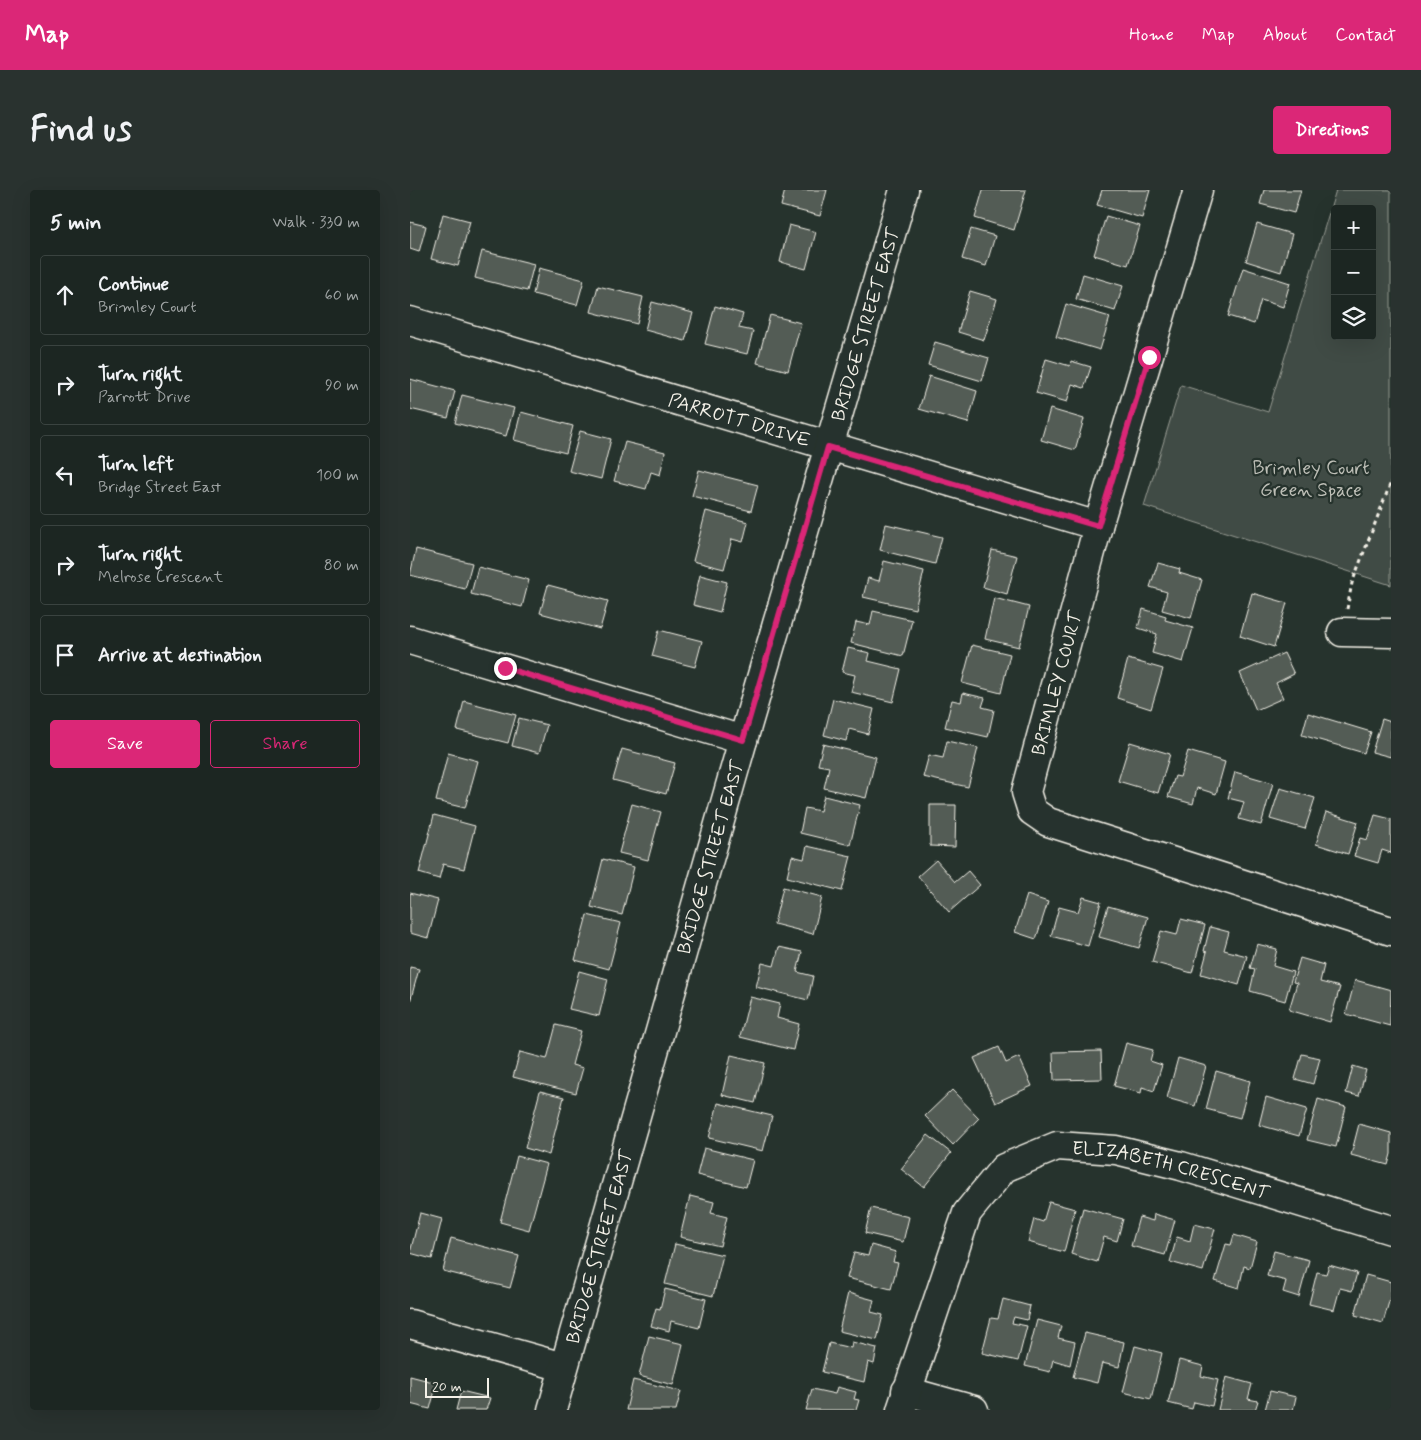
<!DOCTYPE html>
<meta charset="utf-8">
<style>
body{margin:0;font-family:Mynerve,sans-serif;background:#29322f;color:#f1f3f6}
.controls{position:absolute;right:15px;top:15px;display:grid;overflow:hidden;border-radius:5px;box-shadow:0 5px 20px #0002}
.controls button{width:45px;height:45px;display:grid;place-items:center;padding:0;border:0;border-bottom:1px solid #3a4340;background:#1c2622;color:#f1f3f6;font:25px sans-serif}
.scale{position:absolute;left:15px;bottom:12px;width:64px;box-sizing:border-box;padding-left:5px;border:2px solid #f4f1e8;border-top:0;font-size:14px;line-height:18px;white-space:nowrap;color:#f4f1e8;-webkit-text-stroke:4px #26332d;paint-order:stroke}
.stop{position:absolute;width:15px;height:15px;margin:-11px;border:4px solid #db2777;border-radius:50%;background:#fff}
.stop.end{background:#db2777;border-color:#fff;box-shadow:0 1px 5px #0008}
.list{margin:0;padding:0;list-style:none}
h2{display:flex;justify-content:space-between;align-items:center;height:65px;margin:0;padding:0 20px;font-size:21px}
h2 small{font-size:16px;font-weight:400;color:#a0a5a5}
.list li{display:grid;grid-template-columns:32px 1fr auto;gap:15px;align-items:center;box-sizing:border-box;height:80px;margin:0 10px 10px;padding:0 10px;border:1px solid #3a4340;border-radius:5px}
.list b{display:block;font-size:19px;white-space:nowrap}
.list p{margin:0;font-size:16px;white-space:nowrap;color:#a0a5a5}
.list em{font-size:16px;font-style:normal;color:#a0a5a5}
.actions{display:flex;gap:10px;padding:15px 20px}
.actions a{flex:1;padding:11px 0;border:1px solid #db2777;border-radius:5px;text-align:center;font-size:18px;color:#db2777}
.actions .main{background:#db2777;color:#fff}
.icon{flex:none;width:28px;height:28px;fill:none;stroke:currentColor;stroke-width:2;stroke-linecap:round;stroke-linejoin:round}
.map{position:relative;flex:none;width:981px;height:1220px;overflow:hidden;border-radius:5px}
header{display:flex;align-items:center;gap:30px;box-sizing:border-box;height:70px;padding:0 25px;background:#db2777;color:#fff}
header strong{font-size:24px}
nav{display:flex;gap:28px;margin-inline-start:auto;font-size:18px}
.intro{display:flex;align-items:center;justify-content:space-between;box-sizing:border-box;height:120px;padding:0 30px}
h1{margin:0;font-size:35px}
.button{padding:12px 22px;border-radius:5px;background:#db2777;color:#fff;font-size:18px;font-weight:700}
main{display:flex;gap:30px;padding:0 30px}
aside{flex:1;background:#1c2622;border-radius:5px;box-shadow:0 5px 20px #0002}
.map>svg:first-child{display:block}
.green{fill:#414b45;stroke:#9a9e96;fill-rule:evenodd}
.building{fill:#525c55;stroke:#f4f1e8}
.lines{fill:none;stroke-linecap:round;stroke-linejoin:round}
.minor-casing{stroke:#f4f1e8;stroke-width:31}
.path{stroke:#f4f1e8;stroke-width:3;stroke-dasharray:4 4;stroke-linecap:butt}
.minor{stroke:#26332d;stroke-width:28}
.route{stroke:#db2777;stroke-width:6}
.labels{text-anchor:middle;stroke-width:4.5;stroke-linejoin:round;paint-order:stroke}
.street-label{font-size:19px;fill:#f4f1e8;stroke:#26332d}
.park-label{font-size:19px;fill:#bebfb7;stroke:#26332d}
</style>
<header>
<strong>Map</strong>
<nav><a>Home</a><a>Map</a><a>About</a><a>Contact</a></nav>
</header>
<div class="intro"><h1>Find us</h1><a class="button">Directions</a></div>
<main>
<aside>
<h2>5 min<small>Walk · 330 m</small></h2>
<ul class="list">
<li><svg class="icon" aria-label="ahead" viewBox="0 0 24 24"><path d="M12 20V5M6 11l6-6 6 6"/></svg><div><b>Continue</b><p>Brimley Court</p></div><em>60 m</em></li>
<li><svg class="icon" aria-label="right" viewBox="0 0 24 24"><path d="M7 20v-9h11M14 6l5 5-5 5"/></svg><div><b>Turn right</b><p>Parrott Drive</p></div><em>90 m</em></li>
<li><svg class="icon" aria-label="left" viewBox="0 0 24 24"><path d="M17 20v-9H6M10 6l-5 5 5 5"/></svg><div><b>Turn left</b><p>Bridge Street East</p></div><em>100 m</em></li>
<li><svg class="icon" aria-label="right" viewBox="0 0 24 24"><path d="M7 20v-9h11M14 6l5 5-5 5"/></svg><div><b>Turn right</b><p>Melrose Crescent</p></div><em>80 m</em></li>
<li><svg class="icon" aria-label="arrive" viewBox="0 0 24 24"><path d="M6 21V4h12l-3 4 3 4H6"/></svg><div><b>Arrive at destination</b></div></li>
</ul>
<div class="actions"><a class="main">Save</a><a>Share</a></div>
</aside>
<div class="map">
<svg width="981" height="1220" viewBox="0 0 981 1220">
<rect width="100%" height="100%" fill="#26332d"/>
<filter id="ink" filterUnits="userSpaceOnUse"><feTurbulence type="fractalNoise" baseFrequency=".02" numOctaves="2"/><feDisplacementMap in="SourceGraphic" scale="10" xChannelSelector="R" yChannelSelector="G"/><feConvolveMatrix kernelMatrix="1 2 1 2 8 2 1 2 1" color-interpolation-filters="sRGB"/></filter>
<g filter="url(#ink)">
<path class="green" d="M926,0h55v395l-247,-79 37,-121 87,27zM925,19h37v127h-37z"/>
<g class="building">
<polygon points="375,0 417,0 410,26 371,16"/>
<polygon points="573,0 616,0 604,40 565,28"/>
<polygon points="692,0 740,0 732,28 687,15"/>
<polygon points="854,0 891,0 884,23 850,14"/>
<polygon points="33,24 60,31 48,76 21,69"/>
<polygon points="696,26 730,36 718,75 684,65"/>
<polygon points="0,32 16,36 9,62 0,59"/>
<polygon points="847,34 882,44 871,82 836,71"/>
<polygon points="379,35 406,42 396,79 370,72"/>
<polygon points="561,39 585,46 576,76 552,69"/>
<polygon points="72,61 124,74 117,101 65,88"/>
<polygon points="129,78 174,90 167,115 123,104"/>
<polygon points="833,78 880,93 873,117 851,110 844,134 818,126"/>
<polygon points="673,84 713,96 705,121 666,109"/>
<polygon points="188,96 233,107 227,134 181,122"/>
<polygon points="560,101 587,109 574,150 548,142"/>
<polygon points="242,112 283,123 275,151 235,140"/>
<polygon points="656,114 700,127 690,160 646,147"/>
<polygon points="305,116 333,124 329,138 343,141 337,164 295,154"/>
<polygon points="360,125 391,133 378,181 347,173"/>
<polygon points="525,152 579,168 572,191 518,175"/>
<polygon points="636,169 660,176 661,171 681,177 674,198 662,194 657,212 626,203"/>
<polygon points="519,186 567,201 558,233 509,219"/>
<polygon points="0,189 45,201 38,228 0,219"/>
<polygon points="52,205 104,218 96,246 45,233"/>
<polygon points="640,219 674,229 665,260 631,250"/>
<polygon points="111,222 163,236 156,263 104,250"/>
<polygon points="170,241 201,249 191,289 159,281"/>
<polygon points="215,252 255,262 250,285 241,282 236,299 204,291"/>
<polygon points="289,280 348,295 341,321 282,306"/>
<polygon points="296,321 338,332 333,352 322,349 314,379 283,371"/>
<polygon points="476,334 532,347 525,374 470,360"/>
<polygon points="6,359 62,373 55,399 0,385"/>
<polygon points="582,360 607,366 597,404 573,397"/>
<polygon points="474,371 514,381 505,419 453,407 458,388 469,391"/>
<polygon points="748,373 770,379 769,383 792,390 781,428 752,420 757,402 740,397"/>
<polygon points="68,377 119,390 112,417 61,404"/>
<polygon points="290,385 317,392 310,422 283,415"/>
<polygon points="138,395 198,411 190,439 130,423"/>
<polygon points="842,403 877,413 864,457 830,446"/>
<polygon points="584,408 619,417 609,457 575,449"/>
<polygon points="733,419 756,426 755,430 783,438 773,472 742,463 747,444 728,438"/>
<polygon points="463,421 502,430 493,466 441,453 446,432 460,435"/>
<polygon points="249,440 292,451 285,477 242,466"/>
<polygon points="562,455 600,464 591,503 552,493"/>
<polygon points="438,458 460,463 458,471 491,479 483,512 441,502 445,485 432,482"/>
<polygon points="874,463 884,484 866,493 873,508 846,520 830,483"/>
<polygon points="718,469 753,479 741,519 707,508"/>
<polygon points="553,503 575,508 572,517 584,520 578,547 535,537 542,510 551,512"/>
<polygon points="423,509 464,519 458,544 439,539 436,551 414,545"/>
<polygon points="54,511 106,525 98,553 47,540"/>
<polygon points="898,523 961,542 954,563 892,545"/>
<polygon points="109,528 137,535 129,563 102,556"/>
<polygon points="972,529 981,532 981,567 962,562"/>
<polygon points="537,551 568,558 558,597 513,587 519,565 533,568"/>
<polygon points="720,552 760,564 748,603 708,591"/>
<polygon points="413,554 466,567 456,608 414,598 419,577 408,575"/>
<polygon points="212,559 265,573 256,604 203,590"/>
<polygon points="778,561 815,572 806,604 787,598 783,614 758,607 765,586 770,587"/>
<polygon points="38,563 68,571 55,618 26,611"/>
<polygon points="825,582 863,593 851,635 829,629 834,612 818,608"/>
<polygon points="870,598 905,608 895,639 860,629"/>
<polygon points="414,606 450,615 440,655 390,643 395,618 410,621"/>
<polygon points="222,614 251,622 238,670 209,663"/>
<polygon points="520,615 546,615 545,657 520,656"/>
<polygon points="916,622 948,632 938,664 906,654"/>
<polygon points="24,625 65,636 54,679 33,674 29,689 9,683"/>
<polygon points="965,625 981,629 981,663 972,660 968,673 944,666 950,648 957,650"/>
<polygon points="397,656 441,666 432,701 377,687 382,666 394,669"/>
<polygon points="193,669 224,677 212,725 181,717"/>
<polygon points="526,670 545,692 558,681 570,695 539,722 508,686"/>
<polygon points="373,697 412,707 403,744 364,734"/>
<polygon points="0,703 28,710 18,748 0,743"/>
<polygon points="617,705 638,712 626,749 605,742"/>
<polygon points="673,707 691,712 678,756 641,746 649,717 668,722"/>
<polygon points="698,716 738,727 729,758 689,747"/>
<polygon points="177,725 211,733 199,779 165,770"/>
<polygon points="771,729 795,735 782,783 742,772 751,741 767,745"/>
<polygon points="800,737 819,742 814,760 837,766 829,795 791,784 797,762 794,761"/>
<polygon points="847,754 867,759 863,776 883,782 875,811 840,801 845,779 840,778"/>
<polygon points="369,757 392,762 387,782 403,786 398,810 346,797 352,773 364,776"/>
<polygon points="890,768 914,775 910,792 930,797 920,832 879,820 887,793 883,792"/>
<polygon points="0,777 9,779 0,812"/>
<polygon points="169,781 198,789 189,826 159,819"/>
<polygon points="945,790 981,800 980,836 936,824"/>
<polygon points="340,807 370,814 367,828 389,834 383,860 330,847"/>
<polygon points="146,835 171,841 162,875 173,878 166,903 103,887 110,862 137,869"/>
<polygon points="716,853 743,860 740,871 752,875 744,901 732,897 731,903 704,896"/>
<polygon points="589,857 596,873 609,867 622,896 585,913 564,868"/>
<polygon points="691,861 692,889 644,890 643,862"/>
<polygon points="892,864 910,868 903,894 885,889"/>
<polygon points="321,865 355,873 345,913 312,905"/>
<polygon points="768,868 796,876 785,916 757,908"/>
<polygon points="943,876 956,880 949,906 936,903"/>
<polygon points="806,881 840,891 830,928 796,919"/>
<polygon points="542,900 569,928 543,955 515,926"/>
<polygon points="130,901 154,907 139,965 115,958"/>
<polygon points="856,907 897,919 889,946 849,935"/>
<polygon points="908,909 936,917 926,957 897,950"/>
<polygon points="308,913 362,926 353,961 299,948"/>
<polygon points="949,934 981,943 981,964 978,975 941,965"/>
<polygon points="518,945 541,963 514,997 491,979"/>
<polygon points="294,958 343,970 336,997 287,985"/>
<polygon points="107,966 137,974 119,1040 90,1032"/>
<polygon points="280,1006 304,1012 301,1023 317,1027 310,1056 270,1047"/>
<polygon points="639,1012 665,1019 654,1062 618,1052 624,1029 633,1032"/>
<polygon points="461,1018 499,1027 493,1052 455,1043"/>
<polygon points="673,1018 713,1029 707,1051 694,1047 687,1072 661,1064"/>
<polygon points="10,1023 32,1029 22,1069 0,1063"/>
<polygon points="744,1024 765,1030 755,1065 721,1056 729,1027 743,1031"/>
<polygon points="784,1034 805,1039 793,1081 760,1072 767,1047 780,1051"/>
<polygon points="824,1045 847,1052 840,1078 834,1076 829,1098 805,1091 816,1054 821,1055"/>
<polygon points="41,1048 109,1066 100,1098 33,1081"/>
<polygon points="265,1054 313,1065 303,1106 255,1094"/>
<polygon points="461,1055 486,1062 483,1072 488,1073 481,1099 437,1088 444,1063 458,1066"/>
<polygon points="864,1061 899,1070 889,1107 873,1102 876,1091 857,1086"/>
<polygon points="919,1075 947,1083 942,1101 930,1098 924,1120 899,1114 907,1082 916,1084"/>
<polygon points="956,1085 981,1092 981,1109 980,1108 973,1133 945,1125"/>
<polygon points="255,1099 296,1109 289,1138 261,1131 259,1141 241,1136 246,1118 250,1119"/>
<polygon points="438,1103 464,1110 461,1122 473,1125 467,1150 429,1141"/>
<polygon points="593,1109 620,1116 617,1130 604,1127 602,1133 617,1136 608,1171 572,1163 581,1128 588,1129"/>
<polygon points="627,1130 651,1136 648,1148 665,1152 660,1175 643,1170 640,1182 615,1176"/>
<polygon points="675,1143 714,1152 709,1177 692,1173 687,1193 663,1187"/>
<polygon points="239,1146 273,1154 263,1195 229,1186"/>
<polygon points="442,1152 467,1158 464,1174 458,1172 454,1192 412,1182 419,1153 441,1158"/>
<polygon points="725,1156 752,1163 741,1209 713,1202"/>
<polygon points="769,1170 793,1176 791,1186 808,1190 802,1216 784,1212 782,1219 758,1213"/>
<polygon points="0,1186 27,1193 20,1219 0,1214"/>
<polygon points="816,1187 842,1194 838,1209 848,1211 845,1220 808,1220"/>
<polygon points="223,1190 271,1201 266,1220 216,1220"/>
<polygon points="427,1197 446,1202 444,1209 449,1210 446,1220 396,1220 402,1199 425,1204"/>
<polygon points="51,1201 80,1208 76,1220 46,1220"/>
<polygon points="860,1201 886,1207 883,1220 855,1220"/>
</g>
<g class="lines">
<defs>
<g id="minor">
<polyline points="788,0 688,336 616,602 622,621 638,632 981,741"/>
<path id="s1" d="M0,131l688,205"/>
<polyline points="932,442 981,443"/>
<polyline points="0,450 333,550"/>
<polyline points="0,1134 153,1177"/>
<polyline points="496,1201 564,1220"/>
<path id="s2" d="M142,1220l191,-670 161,-550"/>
<path id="s3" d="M491,1220l66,-197 37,-45 53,-22 59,4 65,16 210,64"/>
</g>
</defs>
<use href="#minor" class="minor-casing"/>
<polyline class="path" points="937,419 942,393 981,292"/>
<use href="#minor" class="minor"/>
</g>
</g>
<g class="lines" filter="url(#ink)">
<polyline class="route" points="95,478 333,550 418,257 688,336 739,167"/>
</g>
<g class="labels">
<g class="street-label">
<text dy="7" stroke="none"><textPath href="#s2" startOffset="1130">BRIDGE STREET EAST</textPath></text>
<text dy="7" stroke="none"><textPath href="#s1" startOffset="344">PARROTT DRIVE</textPath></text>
<text transform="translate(646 493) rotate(-75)" y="7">BRIMLEY COURT</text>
<text dy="7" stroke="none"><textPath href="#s2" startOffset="575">BRIDGE STREET EAST</textPath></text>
<text dy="7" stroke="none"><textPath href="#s3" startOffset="440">ELIZABETH CRESCENT</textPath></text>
<text dy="7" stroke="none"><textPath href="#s2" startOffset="170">BRIDGE STREET EAST</textPath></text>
</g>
<g class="park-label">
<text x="901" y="284">Brimley Court<tspan x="901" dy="22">Green Space</tspan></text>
</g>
</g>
</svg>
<div class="controls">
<button>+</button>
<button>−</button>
<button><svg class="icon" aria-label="layers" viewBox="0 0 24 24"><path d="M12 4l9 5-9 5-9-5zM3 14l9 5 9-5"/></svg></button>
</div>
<div class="scale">20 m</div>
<div class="stop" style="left:739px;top:167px"></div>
<div class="stop end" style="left:95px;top:478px"></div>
</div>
</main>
